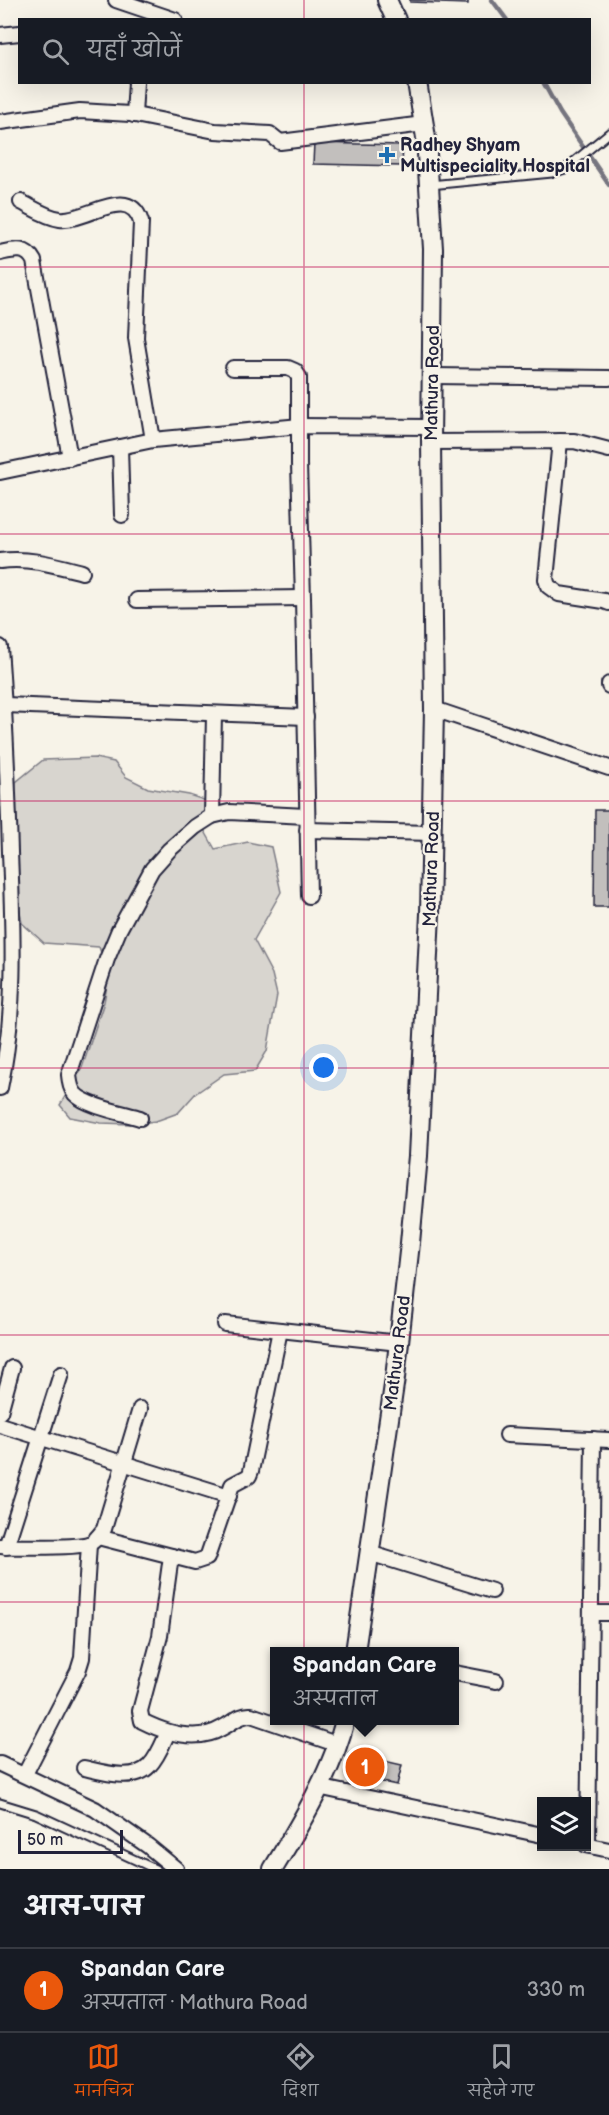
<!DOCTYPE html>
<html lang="hi">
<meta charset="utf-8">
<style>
body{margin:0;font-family:"Balsamiq Sans","Playpen Sans Deva",sans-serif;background:#20242c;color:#f1f3f6}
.controls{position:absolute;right:18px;bottom:18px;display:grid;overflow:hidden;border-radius:0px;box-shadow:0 6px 24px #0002}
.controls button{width:54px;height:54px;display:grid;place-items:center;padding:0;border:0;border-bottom:2px solid #363941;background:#171b24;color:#f1f3f6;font:30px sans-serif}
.scale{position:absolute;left:18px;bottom:15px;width:105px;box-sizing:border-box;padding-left:6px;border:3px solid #22223b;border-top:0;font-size:16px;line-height:21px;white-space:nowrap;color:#22223b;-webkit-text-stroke:4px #f7f3e8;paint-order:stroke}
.you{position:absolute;left:324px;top:1068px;width:21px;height:21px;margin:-15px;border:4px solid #fff;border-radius:50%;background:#1a73e8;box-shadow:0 0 0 9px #1a73e833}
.badge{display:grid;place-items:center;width:39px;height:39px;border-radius:50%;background:#ea580c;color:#fff;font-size:20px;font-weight:700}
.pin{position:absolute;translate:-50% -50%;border:3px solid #fff;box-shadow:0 2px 6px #0006}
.popup{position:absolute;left:270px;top:1647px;width:189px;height:78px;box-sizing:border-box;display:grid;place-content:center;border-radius:0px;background:#171b24;filter:drop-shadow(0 2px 4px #0005);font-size:20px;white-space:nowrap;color:#9ea1a6}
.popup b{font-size:22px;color:#f1f3f6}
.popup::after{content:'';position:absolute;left:50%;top:100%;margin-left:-12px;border:12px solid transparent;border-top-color:#171b24}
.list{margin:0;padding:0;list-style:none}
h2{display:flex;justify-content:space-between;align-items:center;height:78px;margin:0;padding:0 24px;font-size:26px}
h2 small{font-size:20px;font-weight:400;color:#9ea1a6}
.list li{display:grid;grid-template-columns:39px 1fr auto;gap:18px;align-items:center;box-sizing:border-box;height:84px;padding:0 24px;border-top:2px solid #363941}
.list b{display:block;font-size:22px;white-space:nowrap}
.list p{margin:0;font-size:20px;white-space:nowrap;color:#9ea1a6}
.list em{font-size:20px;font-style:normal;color:#9ea1a6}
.icon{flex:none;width:33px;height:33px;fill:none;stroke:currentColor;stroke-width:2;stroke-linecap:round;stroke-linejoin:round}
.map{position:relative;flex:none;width:609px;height:1869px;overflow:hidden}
.search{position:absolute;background:#171b24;box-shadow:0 6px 24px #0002;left:18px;right:18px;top:18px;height:66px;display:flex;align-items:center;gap:15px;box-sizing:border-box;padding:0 21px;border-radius:0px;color:#9ea1a6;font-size:22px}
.sheet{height:162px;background:#171b24}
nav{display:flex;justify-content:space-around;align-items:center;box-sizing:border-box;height:84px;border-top:2px solid #363941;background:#171b24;font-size:16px;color:#9ea1a6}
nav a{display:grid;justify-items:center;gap:3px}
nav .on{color:#ea580c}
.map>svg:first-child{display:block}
.green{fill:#d8d5cf;stroke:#7d7c85;stroke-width:1.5}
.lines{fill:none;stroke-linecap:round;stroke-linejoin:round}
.stream{stroke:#76747f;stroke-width:4.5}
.building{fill:#c2bfbd;stroke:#22223b;stroke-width:1.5}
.lane-casing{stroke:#22223b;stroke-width:11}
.street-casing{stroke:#22223b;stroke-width:18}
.secondary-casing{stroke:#22223b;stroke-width:22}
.lane{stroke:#f7f3e8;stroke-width:7}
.street{stroke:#f7f3e8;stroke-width:14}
.secondary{stroke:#f7f3e8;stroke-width:18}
.grid{fill:none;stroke:#c2185b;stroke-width:1.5;stroke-opacity:0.55}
.poi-dot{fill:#1f6fb2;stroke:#f7f3e8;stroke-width:2}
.labels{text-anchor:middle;stroke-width:4.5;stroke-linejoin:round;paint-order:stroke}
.poi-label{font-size:18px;font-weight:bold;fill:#22223b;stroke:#f7f3e8;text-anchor:start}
.street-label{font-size:18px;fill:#22223b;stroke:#f7f3e8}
</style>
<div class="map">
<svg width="609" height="1869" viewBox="0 0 609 1869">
<rect width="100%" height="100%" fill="#f7f3e8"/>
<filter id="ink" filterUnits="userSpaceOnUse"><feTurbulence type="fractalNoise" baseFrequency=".0167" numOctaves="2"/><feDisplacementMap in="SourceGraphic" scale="12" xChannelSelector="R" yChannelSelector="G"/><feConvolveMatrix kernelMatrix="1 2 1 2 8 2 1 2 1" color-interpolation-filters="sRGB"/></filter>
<g filter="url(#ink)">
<polygon class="green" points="95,758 114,762 126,777 148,788 189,795 210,802 202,826 215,849 248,842 271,847 281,892 254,940 272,974 277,995 267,1051 255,1071 224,1074 195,1094 178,1113 156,1121 131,1124 101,1123 70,1117 60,1105 82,1068 104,1002 109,975 99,947 44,943 22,923 9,860 16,782 43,760"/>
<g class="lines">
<g class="stream">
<polyline points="492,0 507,20"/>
<polyline points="543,82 560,113 609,185"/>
</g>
</g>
<g class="building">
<polygon points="410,0 468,0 468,4 410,2"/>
<polygon points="314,143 403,145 402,166 313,164"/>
<polygon points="595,810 609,810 609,907 594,907"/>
<polygon points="349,1753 402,1765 397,1785 345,1774"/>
</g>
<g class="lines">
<defs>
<g id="lane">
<polyline points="430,185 552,173 565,169 609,133"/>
<polyline points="0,1803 36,1814 155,1869"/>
</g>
<g id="street">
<polyline points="116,0 175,20"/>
<polyline points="0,35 20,33"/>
<polyline points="134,115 136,82"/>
<polyline points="0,122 80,111 130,114 215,131 270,134 280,142 424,124"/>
<path d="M21,202c12,6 25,15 39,17 26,3 69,-36 81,3l-5,116 17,102"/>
<path d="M0,253c14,-3 26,-7 34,8l36,197"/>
<polyline points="233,368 288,368 295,371 299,377 299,464 303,598 309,896"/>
<polyline points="432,376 609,378"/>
<polyline points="560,441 546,579 548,586 559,594 604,601 609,603"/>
<polyline points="431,442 574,441 609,450"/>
<polyline points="120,447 122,515"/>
<polyline points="0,472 153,440 300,426 431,427"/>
<path d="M0,561c29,-4 55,4 82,11"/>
<polyline points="137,600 303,598"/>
<path d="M0,647c5,68 8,137 10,205 3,81 7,155 -10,236"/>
<polyline points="609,686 609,684"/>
<polyline points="5,705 306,717"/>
<polyline points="434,709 609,768"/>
<polyline points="212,816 214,714"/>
<polyline points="307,830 432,833"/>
<path d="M140,1118c-17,-5 -54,-12 -65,-24 -5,-6 -5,-12 -6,-19l38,-116 12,-29 33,-61 17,-19 26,-23 17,-11 17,-4 77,4"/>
<polyline points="225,1324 399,1343"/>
<polyline points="0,1412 12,1368"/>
<polyline points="0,1425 229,1496"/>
<polyline points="507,1435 609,1440"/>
<polyline points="98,1537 195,1562 207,1558 232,1485 249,1476 251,1471 280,1330"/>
<path d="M0,1546c15,1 81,2 91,-3 6,-4 9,-9 13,-14l36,-120"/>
<polyline points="6,1547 61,1374"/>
<polyline points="369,1553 492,1591"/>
<path d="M171,1556l-11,80 -20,75 2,10c24,12 55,22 80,7 10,-5 18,-14 29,-13l88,30"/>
<polyline points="591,1613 609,1613"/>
<polyline points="455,1673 496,1681"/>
<polyline points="0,1764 95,1809 148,1846 176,1869"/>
<path d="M84,1768c18,4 50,14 65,-2 9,-9 14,-23 19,-34"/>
<polyline points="25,1774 78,1671 82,1658 89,1544"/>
<polyline points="318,1787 542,1835"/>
<polyline points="586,1845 609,1850"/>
<polyline points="588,1845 593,1439"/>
</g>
<g id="secondary">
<polyline points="387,0 396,20"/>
<polyline points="355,1652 395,1378 410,1243 418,1156 430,914 434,709 431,442 433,249 426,138 417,82"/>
<path d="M273,1869c27,-44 60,-99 72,-149"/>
</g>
</defs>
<use href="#lane" class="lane-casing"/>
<use href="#street" class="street-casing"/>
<use href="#secondary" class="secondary-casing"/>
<use href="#lane" class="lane"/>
<use href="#street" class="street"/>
<use href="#secondary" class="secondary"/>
</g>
</g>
<path class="grid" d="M304,0v20M304,82v1787M0,267h609M0,534h609M0,801h609M0,1068h609M0,1335h609M0,1602h609"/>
<path class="poi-dot" d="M384 146h6v6h6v6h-6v6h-6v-6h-6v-6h6z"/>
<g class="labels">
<g class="poi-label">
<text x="400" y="151">Radhey Shyam<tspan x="400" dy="21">Multispeciality Hospital</tspan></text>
</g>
<g class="street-label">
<text transform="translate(432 383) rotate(-89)" y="6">Mathura Road</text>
<text transform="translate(431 869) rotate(-88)" y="6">Mathura Road</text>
<text transform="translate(397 1353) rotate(-83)" y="6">Mathura Road</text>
</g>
</g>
</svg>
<div class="controls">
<button><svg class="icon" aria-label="layers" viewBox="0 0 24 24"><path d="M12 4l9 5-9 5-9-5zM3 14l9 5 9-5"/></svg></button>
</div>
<div class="scale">50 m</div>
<div class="you"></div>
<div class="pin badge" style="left:365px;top:1767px">1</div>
<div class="popup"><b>Spandan Care</b>अस्पताल</div>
<div class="search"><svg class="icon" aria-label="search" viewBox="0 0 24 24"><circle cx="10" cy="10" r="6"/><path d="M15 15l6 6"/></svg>यहाँ खोजें</div>
</div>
<section class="sheet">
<h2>आस-पास<small></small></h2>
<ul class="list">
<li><span class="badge">1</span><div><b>Spandan Care</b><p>अस्पताल · Mathura Road</p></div><em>330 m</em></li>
</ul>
</section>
<nav>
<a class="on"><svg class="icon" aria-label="map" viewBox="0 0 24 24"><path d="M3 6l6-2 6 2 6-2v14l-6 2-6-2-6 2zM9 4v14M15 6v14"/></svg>मानचित्र</a>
<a><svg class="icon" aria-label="directions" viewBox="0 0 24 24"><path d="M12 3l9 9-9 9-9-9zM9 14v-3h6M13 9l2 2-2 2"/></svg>दिशा</a>
<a><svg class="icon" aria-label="saved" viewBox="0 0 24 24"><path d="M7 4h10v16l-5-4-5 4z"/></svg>सहेजे गए</a>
</nav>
